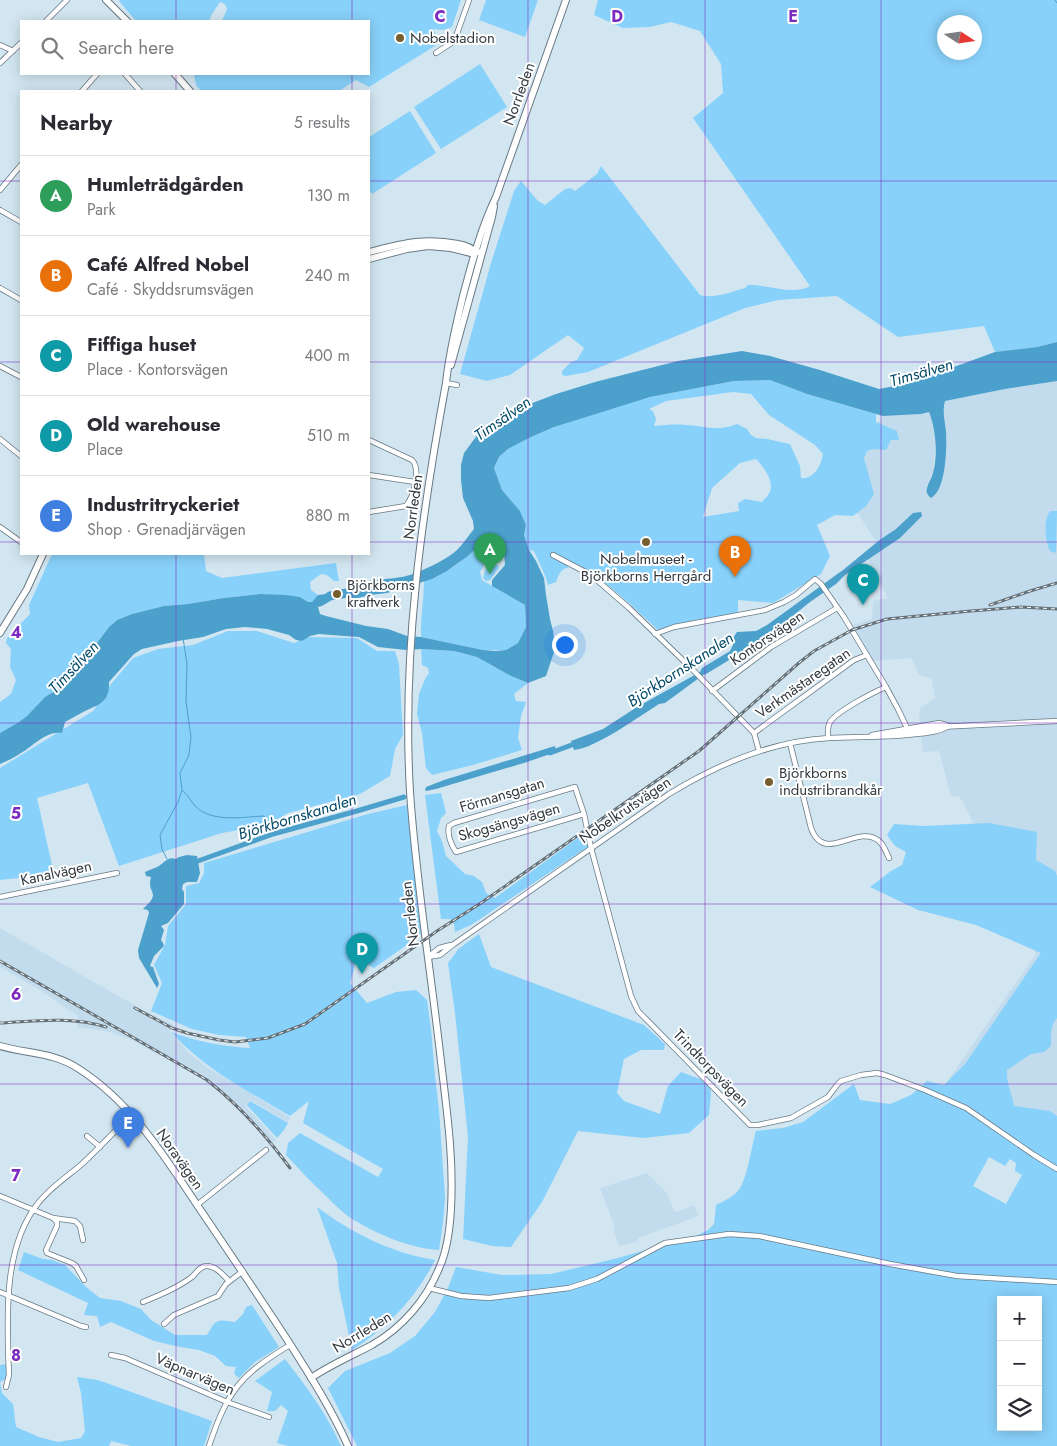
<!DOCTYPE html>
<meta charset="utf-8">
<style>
body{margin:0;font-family:Jost,sans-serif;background:#f2f2f3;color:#2b2b33}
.controls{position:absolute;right:15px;bottom:15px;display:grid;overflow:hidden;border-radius:0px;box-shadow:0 2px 12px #0003}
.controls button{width:45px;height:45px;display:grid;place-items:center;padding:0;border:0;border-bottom:1px solid #e1e1e2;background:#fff;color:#2b2b33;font:25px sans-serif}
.compass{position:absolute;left:937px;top:15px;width:45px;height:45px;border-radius:50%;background:#fff;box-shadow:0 2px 12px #0003;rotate:102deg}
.you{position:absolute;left:564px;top:644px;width:18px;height:18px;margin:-12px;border:4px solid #fff;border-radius:50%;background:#1a73e8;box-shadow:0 0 0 8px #1a73e833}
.badge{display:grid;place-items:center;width:32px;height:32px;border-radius:50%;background:#765f2f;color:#fff;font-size:16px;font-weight:700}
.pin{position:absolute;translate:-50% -41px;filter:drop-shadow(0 1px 2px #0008)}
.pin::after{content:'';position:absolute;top:26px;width:18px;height:15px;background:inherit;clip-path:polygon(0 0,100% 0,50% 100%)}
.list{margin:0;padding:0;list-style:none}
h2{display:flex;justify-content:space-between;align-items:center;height:65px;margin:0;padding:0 20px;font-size:21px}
h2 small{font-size:16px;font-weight:400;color:#7c7c81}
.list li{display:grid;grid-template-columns:32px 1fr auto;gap:15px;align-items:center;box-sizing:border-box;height:80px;padding:0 20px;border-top:1px solid #e1e1e2}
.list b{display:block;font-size:19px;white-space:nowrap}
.list p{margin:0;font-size:16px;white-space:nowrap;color:#7c7c81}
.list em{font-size:16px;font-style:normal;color:#7c7c81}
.icon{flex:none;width:28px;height:28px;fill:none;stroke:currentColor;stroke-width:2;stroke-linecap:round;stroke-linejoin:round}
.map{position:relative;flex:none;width:1057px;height:1446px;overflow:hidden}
.search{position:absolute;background:#fff;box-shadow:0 2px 12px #0003;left:20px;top:20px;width:350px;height:55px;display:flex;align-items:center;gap:12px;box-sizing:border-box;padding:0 18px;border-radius:0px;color:#7c7c81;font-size:19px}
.panel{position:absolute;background:#fff;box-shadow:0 2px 12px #0003;left:20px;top:90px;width:350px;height:465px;border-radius:0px}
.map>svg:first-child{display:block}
.built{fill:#c2dced}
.green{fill:#88d1fa;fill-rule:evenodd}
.water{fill:#4ca0cc}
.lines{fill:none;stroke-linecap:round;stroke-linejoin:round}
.stream{stroke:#4ca0cc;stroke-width:1}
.canal{stroke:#4ca0cc;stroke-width:5}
.river{stroke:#4ca0cc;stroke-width:9}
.street-casing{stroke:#687984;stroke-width:6}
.secondary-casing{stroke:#687984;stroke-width:8}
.street{stroke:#fff;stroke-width:4.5}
.secondary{stroke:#fff;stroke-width:6}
.rail-casing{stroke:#657178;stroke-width:3}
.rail{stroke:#fff;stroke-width:1;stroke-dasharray:4;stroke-linecap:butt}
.grid{fill:none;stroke:#7b2cbf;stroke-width:1;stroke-opacity:0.55}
.poi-dot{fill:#765f2f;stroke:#fff;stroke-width:2}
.labels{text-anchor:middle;stroke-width:4;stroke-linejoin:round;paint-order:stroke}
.poi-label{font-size:15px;fill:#333b40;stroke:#fff;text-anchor:start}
.street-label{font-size:15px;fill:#333b40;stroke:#fff}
.water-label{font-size:16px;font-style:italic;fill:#044b69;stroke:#fff}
.grid-label{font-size:16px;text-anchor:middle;font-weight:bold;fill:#7b2cbf;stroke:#fff;stroke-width:4;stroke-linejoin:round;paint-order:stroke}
</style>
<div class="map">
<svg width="1057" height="1446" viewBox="0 0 1057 1446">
<rect width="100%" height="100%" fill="#d2e6f1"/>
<g class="built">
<polygon points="1057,381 1057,1136 1003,1120 948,1080 1036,954 962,800 959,797 951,796 939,751 923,752 921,737 923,736 919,718 920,708 935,698 932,679 919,675 911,658 872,661 852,625 872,619 873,601 888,598 864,552 876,542 837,480 883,416 921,414 929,411 933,421 936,441 933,473 926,489 931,498 935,496 939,487 943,410 945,401 1005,389"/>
<polygon points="0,928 148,1013 173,1024 170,1032 188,1052 205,1066 291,1118 288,1122 250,1100 245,1105 276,1140 272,1143 250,1119 221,1093 200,1078 164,1057 134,1041 111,1032 77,1027 78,1016 38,989 0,967"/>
<polygon points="647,1173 666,1192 675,1212 677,1212 694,1205 699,1216 638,1238 637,1242 619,1246 613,1229 615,1227 600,1188"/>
</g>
<g class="green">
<polygon points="120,0 461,0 452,27 443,30 434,29 438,44 369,87 356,80 339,91 201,91 196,85 194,74 369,74 369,21 222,21 227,9 225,4 220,2 212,14 209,21 136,21 119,1"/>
<polygon points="486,0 538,0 525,37 479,20"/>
<path d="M598,0h459v342l-20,5 -42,5 -11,-26 -86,11 -61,-41 -59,4 -33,8 -157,64 -22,4 -4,-1v-4l9,-9 6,-2 7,-12 -16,-13 -58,40 -23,6 -27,-7 31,-111 23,-72 7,-10 17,20 7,4 20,-16 6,-1 4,3 22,-17 4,-8 99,129c14,4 31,-3 45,-7l3,-3c19,-1 45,11 62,1l-117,-168 30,-25 -2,-29 -21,-33 -29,-9 -21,5 -27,1 -29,-13zM944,22h30v30h-30z"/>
<polygon points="480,64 507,107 441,149 414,107"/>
<polygon points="410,111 436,153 372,194 369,189 369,137"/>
<path d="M770,380l37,14 69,20v8l21,9 2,9h-8l-5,10 -12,-1 -7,2 -3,7 10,36 -8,12 -13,10 -18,-1 -18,10 13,31 -9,18 -48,29 -35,-3v13l-43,7 -37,10c-25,-23 -51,-49 -81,-66l-2,2 -5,-3 -1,4c-8,2 -10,7 -13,15l-8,3 -2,-7 -12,-27 -5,-1 -5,-15 2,-10 -6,-14 -18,-21 -8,-22 5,-11 9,-8 21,-11 25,-11 67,-22 29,-8 84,-16zM733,392l18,2 18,21 46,30 8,9c-2,11 -8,25 -22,24l-1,-12 -10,-22 -23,-5 -11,-1 -5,-3 -4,-6 -10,-5c-21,8 -31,2 -51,1 -10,-1 -21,0 -32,1l2,-7 -3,-8 -4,-2 17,-8zM756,459c8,8 18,22 14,33 -2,4 -6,7 -8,10l-17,-3 -7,4 1,8 -36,6 9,-29 28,-25z"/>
<path d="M1050,511h7l-1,42 -6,-2c-5,-10 -7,-30 0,-40z"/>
<path d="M476,548l13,8 -9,16 2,8 43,25 1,22 -8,16 -12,7h-23l-62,-13c-1,-19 3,-37 3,-56 19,-5 38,-19 52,-33z"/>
<polygon points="52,554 204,554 206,571 222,578 336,563 339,581 334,581 327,575 321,574 310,582 311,590 318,595 312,602 308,602 300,597 260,594 224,598 188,604 164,606 132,614 117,620 109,627 71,678 60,688 45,697 27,716 19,722 0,733 0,702 11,694 16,680 10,667 11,649 6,643 7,638 30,614 29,605"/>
<path d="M495,564l3,1 1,3 -9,12 -4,1 -3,-3c2,-9 3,-11 12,-14z"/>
<polygon points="228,631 257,631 294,643 308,637 357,638 377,651 395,651 399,664 403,735 395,749 390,776 360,794 288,813 268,825 222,833 119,866 88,783 37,798 54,874 0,880 0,768 93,711 111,684 133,658 158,649 193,645"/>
<polygon points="421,649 454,651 477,657 511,676 528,683 514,694 516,701 526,702 521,716 518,738 522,750 473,765 432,775 426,768 422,733 417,714 419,694 425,679 429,673 428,668 422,665"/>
<polygon points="441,793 446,813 441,818 437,831 442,841 446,856 465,874 474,876 482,882 486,893 495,898 586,832 589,846 471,925 455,932 454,924 450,919 441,919 425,795"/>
<path d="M407,805l14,130 -47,33 -8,-4 -10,-1 -6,20 17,20 29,-11 20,-2 11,10 4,29 4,47 4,34 6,87 -2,26 -4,27c-30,-2 -62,-16 -87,-31 -9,-6 -18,-15 -26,-23 -14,-13 -27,-27 -40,-41l2,-12 12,-10 78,44 5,-8 -80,-46 6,-22 -19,15c-41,-24 -87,-48 -119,-84 28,10 49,14 79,16l-4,-11 -27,-2 -27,-6 -41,-18 11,-28 -8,-18 11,-20 3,-19 18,-22v-18l13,-3 5,-10v-10l164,-49z"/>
<path d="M989,823l48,9 -1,28 19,11 2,5v142c-7,8 -6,19 -6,28l-7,6 -13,2 -24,16c-1,13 5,23 7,36l36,5 7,5v330h-700l-29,-58 17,-17 45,-18 25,-17 20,-24 13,-24 8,-21 46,8 49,-1 63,-15 82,-23 12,-6 6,-6 2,-19c6,-3 15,-7 20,-12 11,-9 15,-46 20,-62l27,-3 20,-6 51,-38 6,16 30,4 21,-9 16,-14 17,4 21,-21 76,-111 -65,-28 -58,-15 -48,-23 21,-16 11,-6 4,-13 -11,-6 -8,-11 7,-11 30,2zM989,1157l16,9 5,-7 6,4 -1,8 7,4 -16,29 -33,-18zM1001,1300h37v127h-37z"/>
<polygon points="479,934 491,967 644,1025 665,1044 664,1050 641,1050 624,1059 617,1093 624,1101 660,1114 668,1086 681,1072 703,1080 710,1086 711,1094 709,1115 689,1133 643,1138 578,1131 542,1202 511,1247 492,1246 463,1239 468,1137 455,1013 448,963 457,951 457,950"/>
<polygon points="250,1101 288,1123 284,1130 277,1138 247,1105"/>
<path d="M317,1207c35,26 74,46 118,53 -19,38 -48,68 -83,90l-13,-62 -2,-25z"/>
<path d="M24,1252l19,7 9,1 13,5 21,22 14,11 21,3 20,8 10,11 24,15h32c9,-16 9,-16 28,-13l8,-8 3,-7 6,-2 27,42 -24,15 -16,16 -5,-4 2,-7 -10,-1 -11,-10 -16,-6 -19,-3 -26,-6 -43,-19 -11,5 -3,-11 -13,-1 4,-12 -70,-33z"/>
<path d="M285,1359c21,27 42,55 56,87h-53l-11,-3 11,-32 -7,-6 -6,6h-8l5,-19 -17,-11z"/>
<polygon points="6,1364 7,1378 0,1382 2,1393 13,1404 16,1427 39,1437 58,1442 81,1438 85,1431 81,1393 77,1377 98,1380 212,1421 204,1446 131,1446 111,1441 109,1446 0,1446 0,1365"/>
</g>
<g class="water">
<path d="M1057,342v39l-52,8 -60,12c-3,11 0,20 1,31 1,16 0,58 -15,66 -4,-3 -5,-6 -4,-10 1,-5 5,-10 6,-15 5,-18 3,-44 -4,-61l-8,2 -38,2 -76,-22 -37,-14 -36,1 -84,16 -96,30 -25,11 -21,11 -9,8 -5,11 8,22 18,21 6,14 -2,10 5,15 7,11 8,17 2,17 4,24 3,12 2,18 -9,27 -18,7 -17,-7 -34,-19 -23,-6 -33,-2 -15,1 -28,-3 -19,-10 -15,-1 -25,-2 -9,2 -8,5 -6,-1 -7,-5 -22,-6 -22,-2 -19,2 -23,8 -25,4 -36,8 -8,5 -25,28c1,21 -11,23 -26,30 -6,3 -12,7 -18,10l-3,11c-15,-3 -29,13 -41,20 -6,4 -14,8 -21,11v-31l19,-11 8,-6 18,-19 15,-9 11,-10 38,-51 8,-7 15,-6 32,-8 24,-2 36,-6 36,-4 26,1 14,2 8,5h4l6,-7 10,-1 1,5 -6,3 1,2 -6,3 2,7 6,2 40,10 22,3 19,7 14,1 62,13 12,1 11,-1 12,-7 8,-16 -1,-22 -33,-19v-6l13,-15 -1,-13 -8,-7 -2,-9 -7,1 -19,19 -21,15 -15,8 -45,14 -17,2 -16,4 -5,-1 -2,-9c7,-10 49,-9 63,-14 14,-5 36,-15 47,-25 7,-7 11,-14 17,-21l-1,-8 -10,-23 -2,-18v-15l3,-12 17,-23 36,-21 39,-15 39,-12 83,-21 64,-10 28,5 50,14 59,19 31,-6 85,-31 42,-5z"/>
<path d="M921,512l1,4 -22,22 -55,37 -9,9 -26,18 -46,37 -58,35 -3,1 -38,28 -6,1c-21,13 -63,44 -85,46l-3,-9 32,-12 34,-22 63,-35 2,-4 28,-17 3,-6v-7l4,-6 19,-1 11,-6 69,-50 7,-5 38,-31 15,-10 17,-16z"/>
<polygon points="555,746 556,752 527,762 436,789 426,791 425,790 426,787 444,780"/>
<path d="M187,855l10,1 3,17 -3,9h-10l-4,2 -1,5 2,3v12l-16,19 -7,3 3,4 -3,10 2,3 1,3 -10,10 -4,10 3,1 6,17 -2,4 -18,-30 -1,-8 11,-37 -1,-3 -5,-1c20,-18 3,-14 8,-32l-5,-1 -1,-4c4,-2 8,-3 12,-5 8,-4 10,-11 19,-8l3,-2z"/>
</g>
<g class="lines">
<g class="stream">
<polyline points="1055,0 1057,3"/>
<path d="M183,791c5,4 8,10 12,15 17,17 47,11 69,10l4,9"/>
<polyline points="271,831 273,834"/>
<polyline points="167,859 162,849 160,835 178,802 182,790 180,773 189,755 191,737 186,701 187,664 183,638"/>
</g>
<g class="canal">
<polyline points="550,753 577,743"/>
<polyline points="198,861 273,834 357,811 404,797"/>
</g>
<polyline class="river" points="320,602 330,596 358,591"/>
<defs>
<g id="street">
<polyline points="46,21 67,0"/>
<polyline points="0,45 13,51"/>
<polyline points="436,53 453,42 455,39 469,0"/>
<polyline points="0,63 21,43"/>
<polyline points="125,74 140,91"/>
<polyline points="82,91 97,74"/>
<polyline points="0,190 21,165"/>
<polyline points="0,210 21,222"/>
<polyline points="0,288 21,300"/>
<polyline points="0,366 21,377"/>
<polyline points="446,383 457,385"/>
<polyline points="0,439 21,456"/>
<path d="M369,440l43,20c9,9 2,36 -6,46l-37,6"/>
<polyline points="369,475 415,482"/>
<polyline points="0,527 21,542"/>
<polyline points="553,555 591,575 629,608 693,670 754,733 759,751"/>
<polyline points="655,634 674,627 765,610 784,602 796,595 815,579 821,584 844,617 886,687 898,709 907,728"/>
<polyline points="712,691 771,647 837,608"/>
<polyline points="754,733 854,660 867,655"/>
<polyline points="872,735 939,723 946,725"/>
<polyline points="887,735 939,727 1057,721"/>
<path d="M828,738c0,-5 -1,-11 2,-16 7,-11 44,-30 56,-35"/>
<path d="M790,743l21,85c13,36 44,-2 65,11 7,3 10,13 13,19"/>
<path d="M584,814l-128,38c-5,-7 -9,-18 -7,-26l5,-3 121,-36 9,27 7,34 40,148 7,15 7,7 105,107h8l33,-7 37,-21 9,-12 4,-4 20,-6 16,-2 8,2 40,15 41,18 68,47 23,14"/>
<polyline points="0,897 117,873"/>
<path d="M428,957l12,-2 14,-11 215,-150c49,-30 103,-53 160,-56 29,-2 58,0 87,-4 12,-1 23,-2 33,-8"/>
<polyline points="428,957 439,948 451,945"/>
<polyline points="87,1136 100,1147"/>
<polyline points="0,1196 53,1218 75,1221 80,1226 83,1240"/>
<polyline points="197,1205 266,1150"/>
<polyline points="54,1219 57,1222 57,1226 46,1250 47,1253 72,1263 76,1266 84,1280"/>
<polyline points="429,1288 461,1296 489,1298 569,1288 597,1279 665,1243 729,1234 759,1236 890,1264 957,1276 1057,1282"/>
<polyline points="0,1292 81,1326 86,1327"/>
<path d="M143,1302c17,-7 34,-14 49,-25 4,-4 9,-12 15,-11 9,0 16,9 22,15"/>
<polyline points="164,1324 174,1315 218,1296 226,1284 243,1271"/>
<polyline points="111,1355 125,1358 227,1402 269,1417"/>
<path d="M6,1387l3,-12c-2,-55 -7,-128 30,-173 12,-15 29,-26 43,-38 17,-16 33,-33 49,-49"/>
<path d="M209,1446c19,-56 31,-71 81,-101"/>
</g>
<g id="secondary">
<polyline points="106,0 127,21"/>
<polyline points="175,74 190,91"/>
<path d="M369,252c32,-8 55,-15 89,-8 6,1 13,3 17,8"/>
<polyline points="369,259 407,249 428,246 451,248 471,253 478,252"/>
<polyline points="451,365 492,217 494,206"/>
<polyline points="0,633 27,589 43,554"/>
<path d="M0,1046c28,8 54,6 79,23 58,37 93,100 131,155 27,40 54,80 80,120 21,33 42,66 58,102"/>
<path d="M311,1378c19,-13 40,-22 61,-33 31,-18 55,-46 68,-79 8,-18 10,-39 11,-58 3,-52 -5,-103 -11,-155 -10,-87 -24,-173 -30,-261 -8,-137 11,-274 36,-409 3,-30 10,-58 17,-87 9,-34 18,-68 33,-99l70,-197"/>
</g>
</defs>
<use href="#street" class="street-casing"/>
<use href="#secondary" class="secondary-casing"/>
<use href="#street" class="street"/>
<use href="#secondary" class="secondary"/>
<defs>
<g id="rail">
<polyline points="990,605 1030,591 1057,583"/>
<path d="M0,961l207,119c33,26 58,54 83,88"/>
<polyline points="135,1008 172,1028 187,1033 219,1040 235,1042 268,1038 305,1024 437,931 481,903 699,751 800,662 814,651 852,630 887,619 971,611 1021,607 1057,609"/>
<path d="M0,1023c35,-2 72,-7 106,4"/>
</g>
</defs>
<use href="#rail" class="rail-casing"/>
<use href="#rail" class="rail"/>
</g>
<path class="grid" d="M176,0v21M352,0v21M528,0v1446M705,0v1446M881,0v1446M176,74v17M352,74v17M0,181h21M369,181h688M0,362h21M369,362h688M0,542h21M369,542h688M176,554v892M352,554v892M0,723h1057M0,904h1057M0,1084h1057M0,1265h1057"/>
<g class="poi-dot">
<circle cx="400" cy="38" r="5"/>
<circle cx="646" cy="542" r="5"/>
<circle cx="337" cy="594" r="5"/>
<circle cx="769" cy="782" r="5"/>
</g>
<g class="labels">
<g class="poi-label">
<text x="410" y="43">Nobelstadion</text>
<text x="646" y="564" text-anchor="middle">Nobelmuseet -<tspan x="646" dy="17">Björkborns Herrgård</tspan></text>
<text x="347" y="590">Björkborns<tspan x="347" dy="17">kraftverk</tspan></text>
<text x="779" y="778">Björkborns<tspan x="779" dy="17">industribrandkår</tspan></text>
</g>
<g class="street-label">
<text transform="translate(519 94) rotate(-70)" y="5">Norrleden</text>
<text transform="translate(413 507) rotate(-82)" y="5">Norrleden</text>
<text transform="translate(767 638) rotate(-34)" y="5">Kontorsvägen</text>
<text transform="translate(803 683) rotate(-35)" y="5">Verkmästaregatan</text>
<text transform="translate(502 795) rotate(-17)" y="5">Förmansgatan</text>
<text transform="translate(625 810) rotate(-34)" y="5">Nobelkrutsvägen</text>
<text transform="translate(509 822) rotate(-16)" y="5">Skogsängsvägen</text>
<text transform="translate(56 873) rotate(-12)" y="5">Kanalvägen</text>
<text transform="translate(410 914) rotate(-97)" y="5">Norrleden</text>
<text transform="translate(711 1068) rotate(46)" y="5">Trindtorpsvägen</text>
<text transform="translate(180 1159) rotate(55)" y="5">Noravägen</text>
<text transform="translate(362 1332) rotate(-31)" y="5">Norrleden</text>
<text transform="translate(195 1374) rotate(23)" y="5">Väpnarvägen</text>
</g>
<g class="water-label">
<text transform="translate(921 372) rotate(-16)" y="6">Timsälven</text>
<text transform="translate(502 418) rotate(-35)" y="6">Timsälven</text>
<text transform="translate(73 667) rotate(-47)" y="6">Timsälven</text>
<text transform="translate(680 669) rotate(-33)" y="6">Björkbornskanalen</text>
<text transform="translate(297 816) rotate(-17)" y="6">Björkbornskanalen</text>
</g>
</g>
<g class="grid-label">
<text x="440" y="22">C</text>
<text x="617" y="22">D</text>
<text x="793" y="22">E</text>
<text x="16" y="638">4</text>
<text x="16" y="819">5</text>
<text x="16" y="1000">6</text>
<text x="16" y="1181">7</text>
<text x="16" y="1361">8</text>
</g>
</svg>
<div class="controls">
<button>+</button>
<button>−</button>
<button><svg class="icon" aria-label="layers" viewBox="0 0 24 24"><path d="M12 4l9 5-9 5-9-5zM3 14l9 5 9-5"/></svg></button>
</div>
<svg class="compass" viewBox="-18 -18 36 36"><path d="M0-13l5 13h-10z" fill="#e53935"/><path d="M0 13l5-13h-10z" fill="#7c7c81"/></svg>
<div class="you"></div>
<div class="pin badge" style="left:490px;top:574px;background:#2e9e5b">A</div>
<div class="pin badge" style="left:735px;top:577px;background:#e8710a">B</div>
<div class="pin badge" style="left:863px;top:605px;background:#0f9aa8">C</div>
<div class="pin badge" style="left:362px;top:974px;background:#0f9aa8">D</div>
<div class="pin badge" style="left:128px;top:1148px;background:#3f7fe0">E</div>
<div class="search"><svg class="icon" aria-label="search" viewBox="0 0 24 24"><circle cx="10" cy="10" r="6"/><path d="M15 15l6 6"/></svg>Search here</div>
<section class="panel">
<h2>Nearby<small>5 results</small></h2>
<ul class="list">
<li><span class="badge" style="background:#2e9e5b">A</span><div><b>Humleträdgården</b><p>Park</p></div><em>130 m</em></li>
<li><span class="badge" style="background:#e8710a">B</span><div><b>Café Alfred Nobel</b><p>Café · Skyddsrumsvägen</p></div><em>240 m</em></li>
<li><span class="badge" style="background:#0f9aa8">C</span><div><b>Fiffiga huset</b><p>Place · Kontorsvägen</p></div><em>400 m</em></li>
<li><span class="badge" style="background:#0f9aa8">D</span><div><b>Old warehouse</b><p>Place</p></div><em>510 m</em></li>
<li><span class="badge" style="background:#3f7fe0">E</span><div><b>Industritryckeriet</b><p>Shop · Grenadjärvägen</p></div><em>880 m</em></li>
</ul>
</section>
</div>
